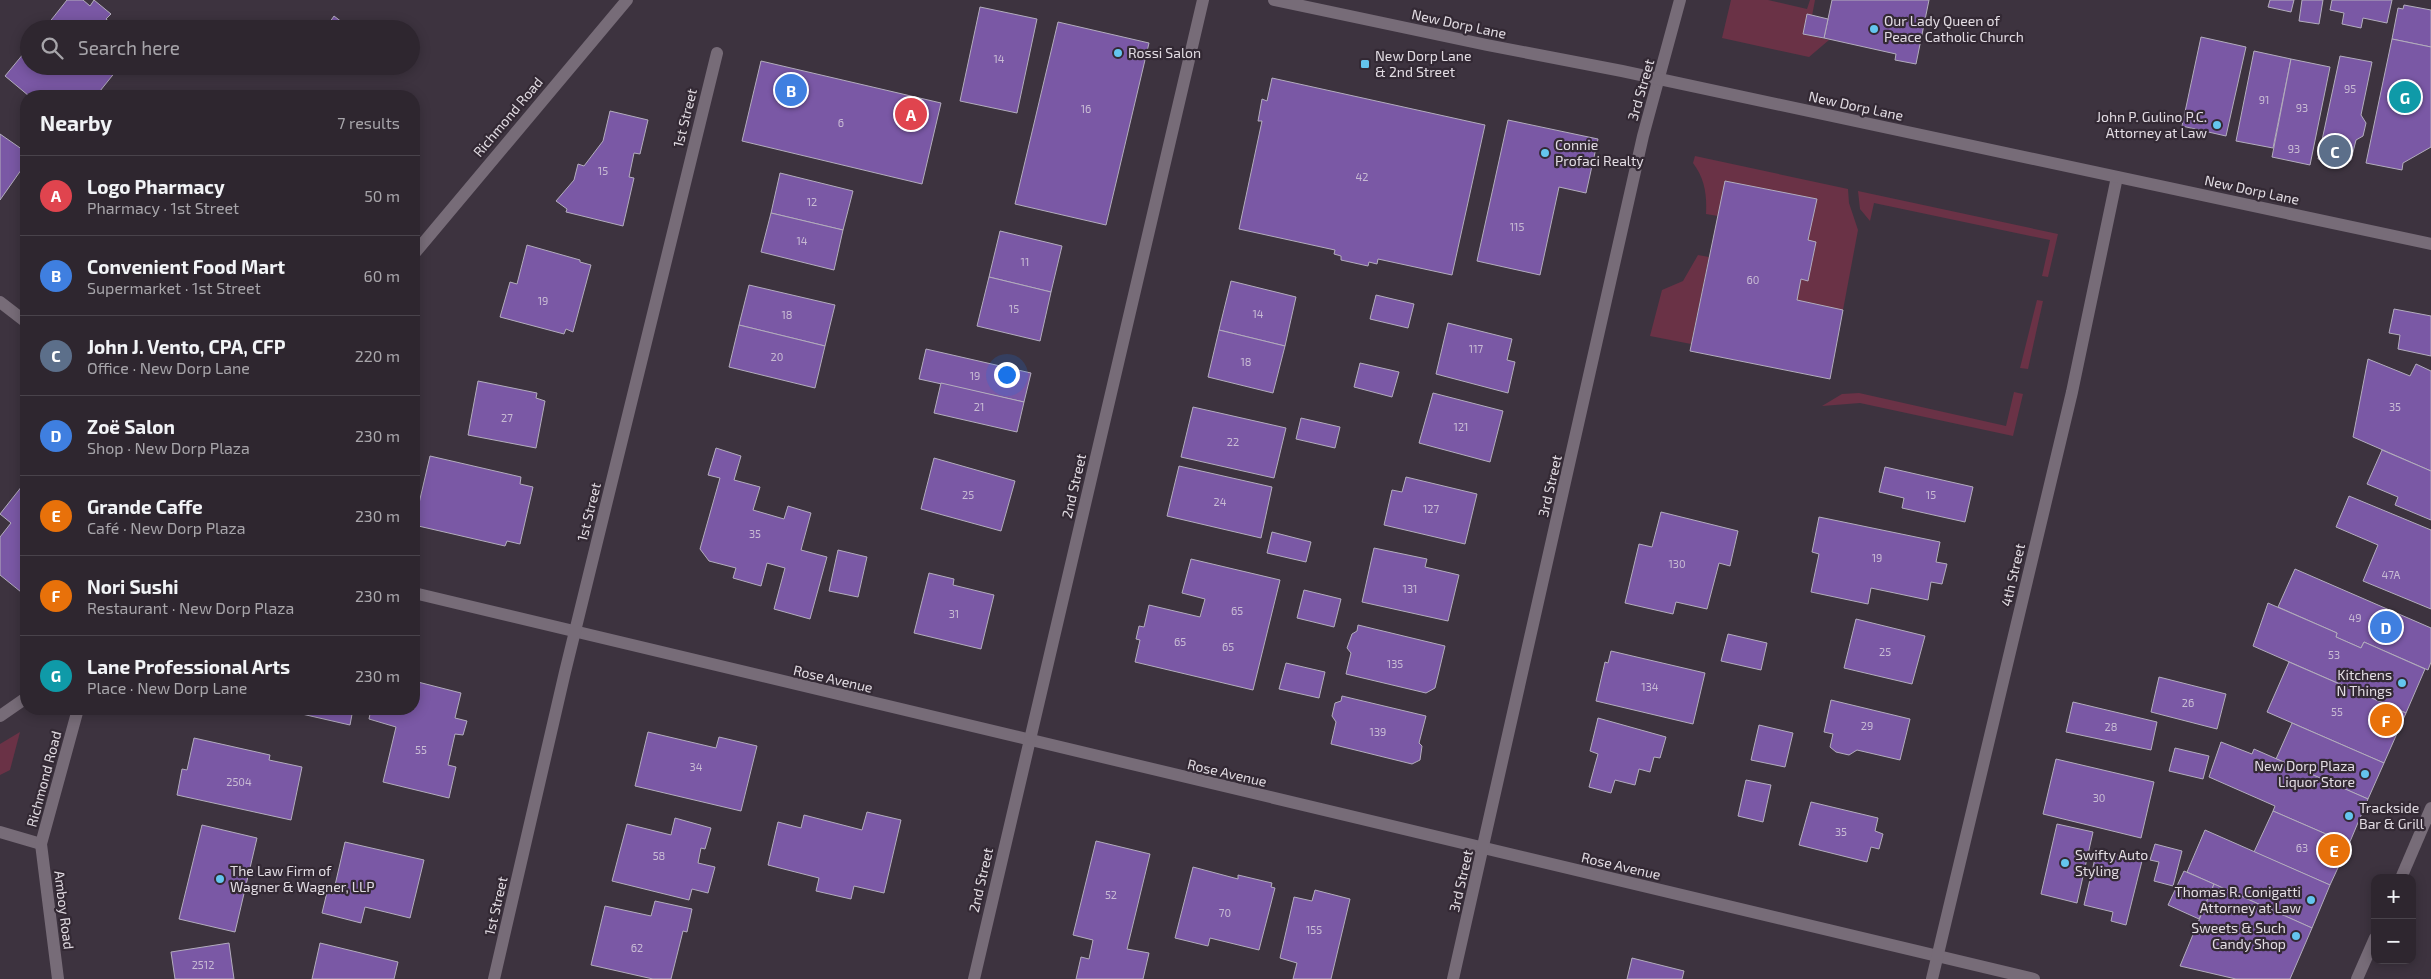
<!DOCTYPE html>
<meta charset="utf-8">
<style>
body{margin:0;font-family:"Exo 2",sans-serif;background:#362e37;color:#f1f3f6}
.controls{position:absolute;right:15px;bottom:15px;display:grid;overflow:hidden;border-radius:10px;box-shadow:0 2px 12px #0003}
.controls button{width:45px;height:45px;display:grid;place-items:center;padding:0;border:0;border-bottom:1px solid #49434b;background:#2e262f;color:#f1f3f6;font:25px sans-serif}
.you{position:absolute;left:1006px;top:374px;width:18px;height:18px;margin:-12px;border:4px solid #fff;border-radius:50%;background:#1a73e8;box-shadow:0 0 0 8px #1a73e833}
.badge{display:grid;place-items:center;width:32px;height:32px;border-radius:50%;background:#8bbbb9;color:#fff;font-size:16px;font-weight:700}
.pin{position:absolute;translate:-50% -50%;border:2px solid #fff;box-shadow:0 1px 5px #0006}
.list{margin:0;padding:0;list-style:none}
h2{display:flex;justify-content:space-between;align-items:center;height:65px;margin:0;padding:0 20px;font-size:21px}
h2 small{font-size:16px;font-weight:400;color:#a7a5aa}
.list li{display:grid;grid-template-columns:32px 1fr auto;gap:15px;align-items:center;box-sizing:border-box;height:80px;padding:0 20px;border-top:1px solid #49434b}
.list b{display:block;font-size:19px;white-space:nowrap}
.list p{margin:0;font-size:16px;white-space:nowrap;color:#a7a5aa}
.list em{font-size:16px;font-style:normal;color:#a7a5aa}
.icon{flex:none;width:28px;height:28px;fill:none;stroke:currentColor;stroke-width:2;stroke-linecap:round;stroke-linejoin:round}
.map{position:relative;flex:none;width:2431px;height:979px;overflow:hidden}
.search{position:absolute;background:#2e262f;box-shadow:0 2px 12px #0003;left:20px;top:20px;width:400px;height:55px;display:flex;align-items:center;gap:12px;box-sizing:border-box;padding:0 18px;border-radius:28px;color:#a7a5aa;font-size:19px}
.panel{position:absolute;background:#2e262f;box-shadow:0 2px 12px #0003;left:20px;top:90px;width:400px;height:625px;border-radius:20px}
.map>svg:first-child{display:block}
.green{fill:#6a3246}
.building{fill:#7a58a5;stroke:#b3adbd}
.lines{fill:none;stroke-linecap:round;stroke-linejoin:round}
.street{stroke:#776c78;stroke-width:12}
.secondary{stroke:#776c78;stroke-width:12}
.poi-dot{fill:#64c5ee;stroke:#332934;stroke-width:2}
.labels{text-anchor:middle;stroke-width:4.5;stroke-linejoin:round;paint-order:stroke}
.number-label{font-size:11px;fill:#c8bbd4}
.poi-label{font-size:14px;fill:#e2dce3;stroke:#332934;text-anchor:start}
.street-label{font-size:14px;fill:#e2dce3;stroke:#332934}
</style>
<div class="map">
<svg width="2431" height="979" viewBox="0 0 2431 979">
<rect width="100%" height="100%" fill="#3d333f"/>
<g class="green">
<polygon points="1731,0 1768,0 1807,9 1810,0 1815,0 1812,16 1807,15 1803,34 1829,40 1809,57 1722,38"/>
<path d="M1695,156l153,33 1,14 9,27 -15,80 -46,-10 4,-21 7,1 8,-38 -8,-2 9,-41 -92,-18 -7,35 -12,-2c1,-19 -1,-35 -13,-51z"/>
<polygon points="1858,191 2058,234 2048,277 2042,276 2050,240 1874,203 1870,221 1860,209"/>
<polygon points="1698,255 1709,257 1691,344 1650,336 1662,290 1683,281"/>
<polygon points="2037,300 2043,301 2028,369 2020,368"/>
<polygon points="2014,392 2023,394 2013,436 1860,403 1822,406 1842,394 1859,393 2006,426"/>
<polygon points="20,732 10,770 0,775 0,744"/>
</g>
<g class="building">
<polygon points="67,0 83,0 90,6 94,0 111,14 106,19 118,29 44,29"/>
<polygon points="1832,0 1929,0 1916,64 1895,60 1896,54 1824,38"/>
<polygon points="2270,0 2294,0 2291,12 2268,7"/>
<polygon points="2302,0 2323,0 2319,24 2299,21"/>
<polygon points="2332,0 2392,0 2387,23 2363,18 2361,28 2342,24 2344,13 2330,10"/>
<polygon points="2404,5 2431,10 2431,47 2392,39 2398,8 2403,9"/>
<polygon points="980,7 1037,19 1017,113 960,101"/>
<polygon points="1807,14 1828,19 1824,38 1803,34"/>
<polygon points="334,16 351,29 325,29"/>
<polygon points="1058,22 1149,43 1106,225 1015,204"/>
<polygon points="2201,37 2246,47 2226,136 2182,126"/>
<polygon points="2392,39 2431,47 2431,147 2403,163 2402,170 2366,163"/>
<polygon points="29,47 29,66 120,66 96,96 29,96 5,76"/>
<polygon points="2254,51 2291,59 2273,148 2236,141"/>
<polygon points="2340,56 2372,62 2361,115 2366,123 2363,136 2356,140 2351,160 2344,164 2318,159"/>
<polygon points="2291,59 2330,67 2310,165 2272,157"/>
<polygon points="761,61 941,103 922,184 742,141"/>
<polygon points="1272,78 1485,125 1452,275 1378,259 1377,264 1369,262 1368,266 1341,260 1341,256 1334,254 1335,250 1239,229 1262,121 1258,121 1262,99 1267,101"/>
<polygon points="610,111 648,120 640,154 634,153 629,177 634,178 623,226 566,212 567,209 556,201 574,180 578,164 584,166 603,141"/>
<polygon points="1508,120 1598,139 1586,193 1559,187 1540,275 1477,261"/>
<polygon points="0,134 26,152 26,163 0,200"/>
<polygon points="780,173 853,191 843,230 771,213"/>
<polygon points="1725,181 1817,199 1808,240 1816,242 1808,281 1801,279 1797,300 1843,310 1830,379 1690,351"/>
<polygon points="771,213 843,230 834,270 761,252"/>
<polygon points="1000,231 1062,246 1051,292 989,277"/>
<polygon points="527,245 580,260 580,262 591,265 573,332 566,329 564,334 500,317 510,282 517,284"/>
<polygon points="989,277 1051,292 1040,341 977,326"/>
<polygon points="1231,281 1296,297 1285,346 1219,330"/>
<polygon points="749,285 835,305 825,346 739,325"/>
<polygon points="1376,295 1414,304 1408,328 1370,319"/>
<polygon points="2394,309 2431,316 2431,356 2398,349 2400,335 2389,333"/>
<polygon points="1448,323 1512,339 1507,360 1515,362 1508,393 1436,374"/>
<polygon points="739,325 825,346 815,388 729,367"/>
<polygon points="1219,330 1285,346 1273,393 1208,377"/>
<polygon points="926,349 1031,373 1024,402 919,379"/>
<polygon points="2368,359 2410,376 2416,364 2431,371 2431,471 2353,437"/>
<polygon points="1360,363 1399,372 1392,397 1354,387"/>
<polygon points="478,381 537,393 536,398 545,401 536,448 468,435"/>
<polygon points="941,383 1024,402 1017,432 934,413"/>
<polygon points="1433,393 1503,411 1490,462 1419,443"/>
<polygon points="1193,407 1286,428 1274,478 1181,457"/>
<polygon points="1301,418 1340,427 1335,448 1296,439"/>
<polygon points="716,448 741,456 734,480 760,487 753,510 784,519 788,506 811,513 801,550 827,557 810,619 774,609 785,568 767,563 761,586 733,578 736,568 709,561 700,549 720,478 708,475"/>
<polygon points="2382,450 2431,471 2431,520 2395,505 2398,497 2367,484"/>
<polygon points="430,456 521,477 520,484 533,487 520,544 507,541 505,546 414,525"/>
<polygon points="934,458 1015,481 1001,531 921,509"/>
<polygon points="1179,466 1272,487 1261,538 1167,516"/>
<polygon points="1885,467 1973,487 1965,522 1902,508 1904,498 1879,492"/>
<polygon points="1406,477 1477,494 1465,544 1384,525 1392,490 1402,492"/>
<polygon points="26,481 26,596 0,575 0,537 11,523 0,514"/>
<polygon points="2349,496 2431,530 2431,609 2363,581 2378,545 2336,527"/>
<polygon points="1661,512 1738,531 1730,566 1719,563 1707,609 1676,602 1673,614 1625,603 1639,544 1652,547"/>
<polygon points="1819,517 1940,542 1936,562 1947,564 1942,584 1931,582 1928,600 1871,588 1868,604 1811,592 1819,554 1812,552"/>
<polygon points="1272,532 1311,542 1306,562 1267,553"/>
<polygon points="1374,548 1427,559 1425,567 1459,575 1448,621 1362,602"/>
<polygon points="838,550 867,557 858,597 829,591"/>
<polygon points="1191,559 1280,580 1253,690 1135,662 1140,640 1136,639 1139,626 1144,627 1149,605 1200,617 1205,599 1182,593"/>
<polygon points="2295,569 2431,628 2431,662 2428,670 2364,642 2361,648 2336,637 2337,633 2278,607"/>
<polygon points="929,573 954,579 953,585 994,595 981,649 914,633"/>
<polygon points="1304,590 1341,599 1334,627 1297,618"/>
<polygon points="2268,603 2337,633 2336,637 2361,648 2364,642 2425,669 2406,713 2253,646"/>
<polygon points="1856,619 1925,636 1912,684 1844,668"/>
<polygon points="1358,625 1445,646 1435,688 1426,693 1346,674 1351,653 1347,648 1352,634 1357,631"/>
<polygon points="1728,634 1767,643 1761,670 1721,661"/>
<polygon points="1611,651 1705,673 1693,724 1596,701 1605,662 1608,663"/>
<polygon points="2289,662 2406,713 2384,763 2267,712"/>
<polygon points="1286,663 1325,672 1319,698 1279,689"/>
<polygon points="2159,677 2226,694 2217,729 2151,712"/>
<polygon points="414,681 461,693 455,718 467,721 463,735 455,734 448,765 456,767 449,798 383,782 396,727 369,719 371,709 414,709"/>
<polygon points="1342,696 1426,716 1419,743 1422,746 1420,760 1412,764 1331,744 1336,722 1332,716 1335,703 1341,701"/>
<polygon points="1831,700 1910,719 1900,760 1857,750 1849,755 1836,752 1830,747 1833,734 1824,732"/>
<polygon points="2073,702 2157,722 2151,750 2066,732"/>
<polygon points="280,709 353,709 350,725"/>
<polygon points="1598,718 1666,737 1660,758 1654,757 1650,772 1639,769 1635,785 1615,780 1611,793 1589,787 1598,754 1590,751"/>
<polygon points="2292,723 2384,763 2368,799 2276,759"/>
<polygon points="1759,725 1793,733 1785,767 1751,760"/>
<polygon points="648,732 716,748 719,737 757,746 741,811 635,786"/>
<polygon points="194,738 270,755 269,760 302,767 291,820 177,795 182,769 187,770"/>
<polygon points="2221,742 2252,754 2254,749 2368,799 2349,844 2273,811 2275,806 2209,777"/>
<polygon points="2175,748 2209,756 2203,779 2169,771"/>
<polygon points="2056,759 2154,782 2141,838 2043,814"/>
<polygon points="1746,780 1771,785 1763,822 1738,816"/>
<polygon points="1811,802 1878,818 1875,831 1883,834 1879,849 1871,847 1867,862 1799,845"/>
<polygon points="2273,811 2349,844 2330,885 2254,852"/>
<polygon points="867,812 901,820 884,893 854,886 851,899 816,891 819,878 768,865 778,822 801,828 804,815 862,830"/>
<polygon points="675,818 711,828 705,849 701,848 698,863 715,867 708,893 692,889 689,900 612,881 627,824 671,835"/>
<polygon points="2057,824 2093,832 2077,903 2041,894"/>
<polygon points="202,825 257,838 235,932 179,919"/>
<polygon points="2205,830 2330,885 2312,928 2187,872"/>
<polygon points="1096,841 1150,854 1127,949 1149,953 1143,979 1076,979 1081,957 1089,959 1093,940 1073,935"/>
<polygon points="345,842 424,860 410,918 365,907 361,923 322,913 327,892 333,894"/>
<polygon points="2155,844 2182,851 2173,886 2154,881 2159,862 2150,860"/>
<polygon points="2097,850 2142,861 2126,925 2111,921 2113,912 2084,905"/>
<polygon points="1193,867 1238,879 1238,875 1272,883 1271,887 1275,888 1259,950 1210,938 1208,946 1175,938"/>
<polygon points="2184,871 2214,884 2199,919 2168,905"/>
<polygon points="2214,884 2312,928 2290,979 2236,979 2180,966"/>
<polygon points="1315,890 1350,899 1331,979 1293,979 1297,963 1280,958 1294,897 1312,901"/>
<polygon points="655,901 692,909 687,932 683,931 671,979 653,979 591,965 605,906 651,916"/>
<polygon points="229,943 234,979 175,979 171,952"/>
<polygon points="320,943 398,962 394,979 312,979"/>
<polygon points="1632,958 1684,971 1682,979 1627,979"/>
</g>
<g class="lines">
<g class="street">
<polyline points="0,302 26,322"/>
<polyline points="414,593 2034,979"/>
<polyline points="2401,878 2431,808"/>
<polyline points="494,979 565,672 717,53"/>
<polyline points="974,979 1203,0"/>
<polyline points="1453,979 1643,136 1680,0"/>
<polyline points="1932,979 2072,392 2117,177"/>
<polyline points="2357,979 2375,938"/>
</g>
<g class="secondary">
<polyline points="1274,0 1487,45 1622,71 2431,244"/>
<polyline points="414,254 627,0"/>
<polyline points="0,716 26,698"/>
<polyline points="0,832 41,844"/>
<polyline points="58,979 41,844 78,709"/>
</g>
</g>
<g class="poi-dot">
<circle cx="1874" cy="29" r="5"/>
<circle cx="1118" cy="53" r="5"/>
<rect x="1360" y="59" width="10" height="10" rx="2.5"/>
<circle cx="2217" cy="125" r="5"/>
<circle cx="1545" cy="153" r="5"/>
<circle cx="2402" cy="683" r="5"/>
<circle cx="2365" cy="774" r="5"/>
<circle cx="2349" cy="816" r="5"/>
<circle cx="2065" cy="863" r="5"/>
<circle cx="220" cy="879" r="5"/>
<circle cx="2311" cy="900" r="5"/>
<circle cx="2296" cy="936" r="5"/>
</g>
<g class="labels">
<g class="number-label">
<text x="999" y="63">14</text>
<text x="2350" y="93">95</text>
<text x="2264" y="104">91</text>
<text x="2302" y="112">93</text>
<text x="1086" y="113">16</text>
<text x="841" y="127">6</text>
<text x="2294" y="153">93</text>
<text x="603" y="175">15</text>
<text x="1362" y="181">42</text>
<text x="812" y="206">12</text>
<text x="1517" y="231">115</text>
<text x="802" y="245">14</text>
<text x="1025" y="266">11</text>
<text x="1753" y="284">60</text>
<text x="543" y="305">19</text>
<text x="1014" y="313">15</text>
<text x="1258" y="318">14</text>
<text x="787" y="319">18</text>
<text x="1476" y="353">117</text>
<text x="777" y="361">20</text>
<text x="1246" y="366">18</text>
<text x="975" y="380">19</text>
<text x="979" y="411">21</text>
<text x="2395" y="411">35</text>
<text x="507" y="422">27</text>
<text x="1461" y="431">121</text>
<text x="1233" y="446">22</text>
<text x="968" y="499">25</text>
<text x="1931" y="499">15</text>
<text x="1220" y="506">24</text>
<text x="1431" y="513">127</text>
<text x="755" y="538">35</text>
<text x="1877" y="562">19</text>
<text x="1677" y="568">130</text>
<text x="2391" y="579">47A</text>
<text x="1410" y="593">131</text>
<text x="1237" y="615">65</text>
<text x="954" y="618">31</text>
<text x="2355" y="622">49</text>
<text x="1180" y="646">65</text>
<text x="1228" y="651">65</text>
<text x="1885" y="656">25</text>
<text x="2334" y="659">53</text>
<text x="1395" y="668">135</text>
<text x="1650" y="691">134</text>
<text x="2188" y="707">26</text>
<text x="2337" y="716">55</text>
<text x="1867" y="730">29</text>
<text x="2111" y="731">28</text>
<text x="1378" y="736">139</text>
<text x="421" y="754">55</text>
<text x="696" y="771">34</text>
<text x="239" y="786">2504</text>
<text x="2099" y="802">30</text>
<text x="1841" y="836">35</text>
<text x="2302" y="852">63</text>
<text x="659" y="860">58</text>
<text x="1111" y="899">52</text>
<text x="1225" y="917">70</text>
<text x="1314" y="934">155</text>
<text x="637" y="952">62</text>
<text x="203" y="969">2512</text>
</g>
<g class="poi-label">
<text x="1884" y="26">Our Lady Queen of<tspan x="1884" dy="16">Peace Catholic Church</tspan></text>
<text x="1128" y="58">Rossi Salon</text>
<text x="1375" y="61">New Dorp Lane<tspan x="1375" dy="16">&amp; 2nd Street</tspan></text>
<text x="2207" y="122" text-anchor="end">John P. Gulino P.C.<tspan x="2207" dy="16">Attorney at Law</tspan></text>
<text x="1555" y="150">Connie<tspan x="1555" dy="16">Profaci Realty</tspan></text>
<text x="2392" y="680" text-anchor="end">Kitchens<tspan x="2392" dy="16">N Things</tspan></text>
<text x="2355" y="771" text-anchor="end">New Dorp Plaza<tspan x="2355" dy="16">Liquor Store</tspan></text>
<text x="2359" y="813">Trackside<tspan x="2359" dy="16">Bar &amp; Grill</tspan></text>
<text x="2075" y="860">Swifty Auto<tspan x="2075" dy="16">Styling</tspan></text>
<text x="230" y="876">The Law Firm of<tspan x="230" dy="16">Wagner &amp; Wagner, LLP</tspan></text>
<text x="2301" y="897" text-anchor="end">Thomas R. Conigatti<tspan x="2301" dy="16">Attorney at Law</tspan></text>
<text x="2286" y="933" text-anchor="end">Sweets &amp; Such<tspan x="2286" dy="16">Candy Shop</tspan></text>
</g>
<g class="street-label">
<text transform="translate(1459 24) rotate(12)" y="5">New Dorp Lane</text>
<text transform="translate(1641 90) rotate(-74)" y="5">3rd Street</text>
<text transform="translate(1856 106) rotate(12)" y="5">New Dorp Lane</text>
<text transform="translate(508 117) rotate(-50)" y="5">Richmond Road</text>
<text transform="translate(685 118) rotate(-76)" y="5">1st Street</text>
<text transform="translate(2252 190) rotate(12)" y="5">New Dorp Lane</text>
<text transform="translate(1074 486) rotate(-77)" y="5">2nd Street</text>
<text transform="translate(1550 486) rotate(-77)" y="5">3rd Street</text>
<text transform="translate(589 512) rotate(-76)" y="5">1st Street</text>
<text transform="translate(2013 575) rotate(-77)" y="5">4th Street</text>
<text transform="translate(833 679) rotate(13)" y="5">Rose Avenue</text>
<text transform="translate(1227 773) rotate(13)" y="5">Rose Avenue</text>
<text transform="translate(44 779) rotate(-75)" y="5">Richmond Road</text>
<text transform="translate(1621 866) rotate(13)" y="5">Rose Avenue</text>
<text transform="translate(981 880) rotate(-77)" y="5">2nd Street</text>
<text transform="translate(1461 881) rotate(-77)" y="5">3rd Street</text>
<text transform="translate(496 906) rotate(-77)" y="5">1st Street</text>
<text transform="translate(64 910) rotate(83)" y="5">Amboy Road</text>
</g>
</g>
</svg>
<div class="controls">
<button>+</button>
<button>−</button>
</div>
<div class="you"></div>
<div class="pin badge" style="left:911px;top:114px;background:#e0444e">A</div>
<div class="pin badge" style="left:791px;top:90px;background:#3f7fe0">B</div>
<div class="pin badge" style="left:2335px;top:151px;background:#5c6f8a">C</div>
<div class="pin badge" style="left:2386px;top:627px;background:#3f7fe0">D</div>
<div class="pin badge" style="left:2334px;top:850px;background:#e8710a">E</div>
<div class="pin badge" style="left:2386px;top:720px;background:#e8710a">F</div>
<div class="pin badge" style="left:2405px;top:97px;background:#0f9aa8">G</div>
<div class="search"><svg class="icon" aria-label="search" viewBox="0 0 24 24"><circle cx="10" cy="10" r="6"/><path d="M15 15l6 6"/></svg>Search here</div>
<section class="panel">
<h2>Nearby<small>7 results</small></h2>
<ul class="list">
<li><span class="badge" style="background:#e0444e">A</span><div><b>Logo Pharmacy</b><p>Pharmacy · 1st Street</p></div><em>50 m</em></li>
<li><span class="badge" style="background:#3f7fe0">B</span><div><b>Convenient Food Mart</b><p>Supermarket · 1st Street</p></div><em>60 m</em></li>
<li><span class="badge" style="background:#5c6f8a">C</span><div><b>John J. Vento, CPA, CFP</b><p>Office · New Dorp Lane</p></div><em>220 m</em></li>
<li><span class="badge" style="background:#3f7fe0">D</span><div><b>Zoë Salon</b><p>Shop · New Dorp Plaza</p></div><em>230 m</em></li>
<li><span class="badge" style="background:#e8710a">E</span><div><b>Grande Caffe</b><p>Café · New Dorp Plaza</p></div><em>230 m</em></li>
<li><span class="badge" style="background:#e8710a">F</span><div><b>Nori Sushi</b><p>Restaurant · New Dorp Plaza</p></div><em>230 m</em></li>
<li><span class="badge" style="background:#0f9aa8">G</span><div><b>Lane Professional Arts</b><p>Place · New Dorp Lane</p></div><em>230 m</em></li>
</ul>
</section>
</div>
